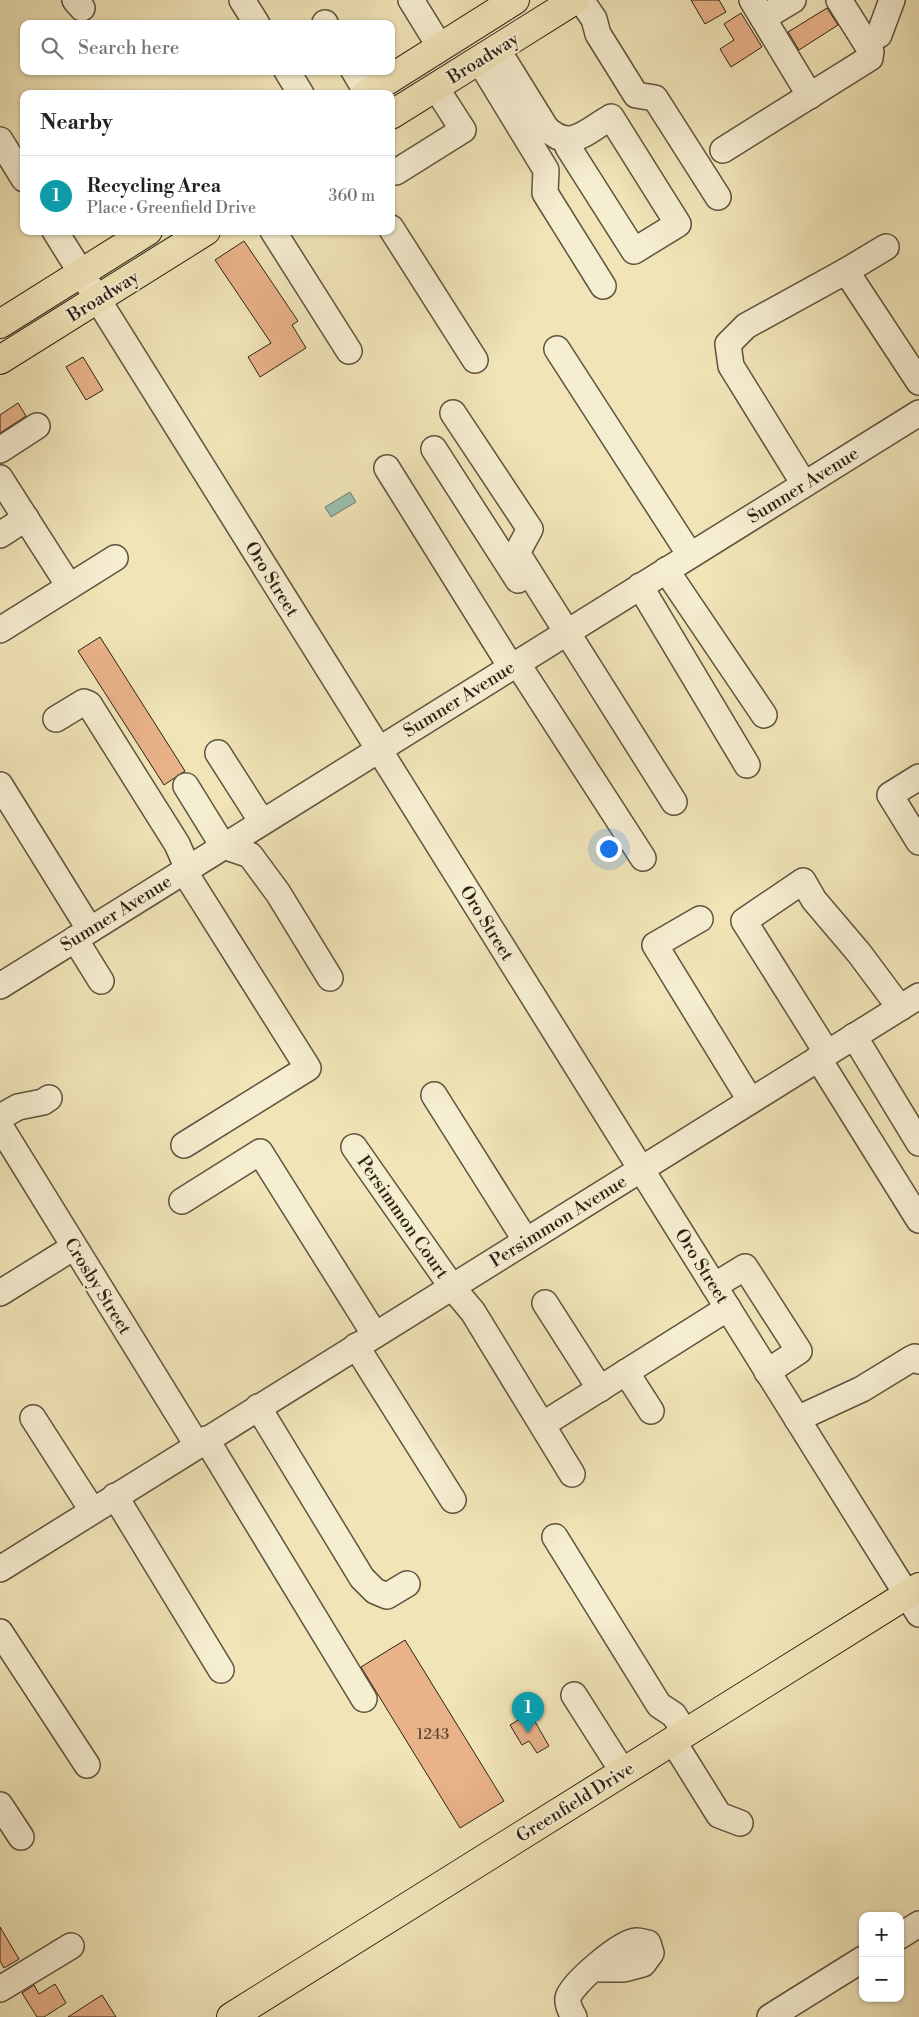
<!DOCTYPE html>
<meta charset="utf-8">
<style>
body{margin:0;font-family:"Libre Bodoni",serif;background:#f2f2f2;color:#222}
.controls{position:absolute;right:15px;bottom:15px;display:grid;overflow:hidden;border-radius:10px;box-shadow:0 1px 4px #0004}
.controls button{width:45px;height:45px;display:grid;place-items:center;padding:0;border:0;border-bottom:1px solid #e0e0e0;background:#fff;color:#222;font:25px sans-serif}
.you{position:absolute;left:608px;top:848px;width:18px;height:18px;margin:-12px;border:4px solid #fff;border-radius:50%;background:#1a73e8;box-shadow:0 0 0 8px #1a73e833}
.badge{display:grid;place-items:center;width:32px;height:32px;border-radius:50%;background:#0b8043;color:#fff;font-size:16px;font-weight:700}
.pin{position:absolute;translate:-50% -41px;filter:drop-shadow(0 1px 2px #0008)}
.pin::after{content:'';position:absolute;top:26px;width:18px;height:15px;background:inherit;clip-path:polygon(0 0,100% 0,50% 100%)}
.list{margin:0;padding:0;list-style:none}
h2{display:flex;justify-content:space-between;align-items:center;height:65px;margin:0;padding:0 20px;font-size:21px}
h2 small{font-size:16px;font-weight:400;color:#767676}
.list li{display:grid;grid-template-columns:32px 1fr auto;gap:15px;align-items:center;box-sizing:border-box;height:80px;padding:0 20px;border-top:1px solid #e0e0e0}
.list b{display:block;font-size:19px;white-space:nowrap}
.list p{margin:0;font-size:16px;white-space:nowrap;color:#767676}
.list em{font-size:16px;font-style:normal;color:#767676}
.icon{flex:none;width:28px;height:28px;fill:none;stroke:currentColor;stroke-width:2;stroke-linecap:round;stroke-linejoin:round}
.map{position:relative;flex:none;width:919px;height:2017px;overflow:hidden}
.search{position:absolute;background:#fff;box-shadow:0 1px 4px #0004;left:20px;top:20px;width:375px;height:55px;display:flex;align-items:center;gap:12px;box-sizing:border-box;padding:0 18px;border-radius:10px;color:#767676;font-size:19px}
.panel{position:absolute;background:#fff;box-shadow:0 1px 4px #0004;left:20px;top:90px;width:375px;height:145px;border-radius:10px}
.map>svg:first-child{display:block}
.water{fill:#9bbfb0;stroke:#6f8072}
.building{fill:#e9b289;stroke:#2d2216}
.lines{fill:none;stroke-linecap:round;stroke-linejoin:round}
.minor-casing{stroke:#5e533e;stroke-width:28}
.major-casing{stroke:#2d2216;stroke-width:30}
.minor{stroke:#f6eed1;stroke-width:25}
.major{stroke:#f1e5b8;stroke-width:28}
.labels{text-anchor:middle;stroke-width:4.5;stroke-linejoin:round;paint-order:stroke}
.number-label{font-size:15px;fill:#5c4633}
.street-label{font-size:18px;fill:#2d2216;stroke:#f6eed1}
</style>
<div class="map">
<svg width="919" height="2017" viewBox="0 0 919 2017">
<rect width="100%" height="100%" fill="#f1e5b8"/>
<filter id="stains"><feTurbulence type="fractalNoise" baseFrequency=".004" numOctaves="4"/><feColorMatrix values="0 0 0 0 .2 0 0 0 0 .09 0 0 0 0 .02 0 0 0 .5 -.17"/></filter>
<radialGradient id="worn" r=".72"><stop offset=".6" stop-color="#630" stop-opacity="0"/><stop offset="1" stop-color="#630" stop-opacity=".3"/></radialGradient>
<polygon class="water" points="350,492 356,502 331,517 325,507"/>
<g class="building">
<polygon points="691,0 719,0 726,12 705,24"/>
<polygon points="827,8 838,25 799,50 788,32"/>
<polygon points="741,13 762,47 731,67 720,49 734,40 724,24"/>
<polygon points="244,241 298,321 292,325 306,348 260,377 248,357 271,343 215,260"/>
<polygon points="83,357 103,390 86,400 66,367"/>
<polygon points="18,403 26,416 0,433 0,415"/>
<polygon points="100,637 185,771 164,785 78,651"/>
<polygon points="405,1640 504,1801 460,1828 361,1667"/>
<polygon points="530,1713 549,1746 537,1753 529,1741 522,1745 510,1725"/>
<polygon points="0,1927 19,1959 4,1968 0,1961"/>
<polygon points="55,1984 66,2003 44,2017 37,2017 22,1993 34,1985 39,1994"/>
<polygon points="102,1995 116,2017 68,2017"/>
</g>
<g class="lines">
<defs>
<g id="minor">
<polyline points="75,0 82,8"/>
<polyline points="242,0 257,24"/>
<polyline points="411,0 440,47"/>
<polyline points="581,0 594,19 598,34 636,95 655,98 718,197"/>
<polyline points="752,0 810,96"/>
<polyline points="763,18 793,0"/>
<polyline points="325,23 325,24"/>
<polyline points="879,35 892,0"/>
<path d="M497,49l49,79c24,24 41,3 65,-11l67,107 -44,27 -66,-104 4,-6"/>
<polyline points="479,60 546,170 545,193 603,286"/>
<polyline points="287,71 301,94"/>
<polyline points="354,71 367,93"/>
<polyline points="0,140 24,179"/>
<polyline points="723,150 870,58 871,51 839,0"/>
<polyline points="396,172 463,130 436,88"/>
<polyline points="391,228 475,360"/>
<polyline points="55,231 919,1614"/>
<polyline points="273,231 349,351"/>
<polyline points="846,271 886,247"/>
<polyline points="557,349 690,555"/>
<polyline points="453,413 530,529 517,553 674,802"/>
<polyline points="434,449 518,580"/>
<polyline points="0,450 37,426"/>
<polyline points="387,468 511,667"/>
<polyline points="0,478 69,586"/>
<polyline points="804,484 731,366 728,344 746,326 846,271 919,382"/>
<polyline points="0,535 26,518"/>
<polyline points="666,570 764,715"/>
<polyline points="640,586 747,765"/>
<polyline points="0,630 115,558"/>
<polyline points="517,663 643,858"/>
<polyline points="56,719 84,702 89,704 177,844 188,869"/>
<polyline points="218,753 262,822"/>
<polyline points="919,777 890,795 919,842"/>
<polyline points="0,785 90,930"/>
<polyline points="186,786 223,846"/>
<polyline points="223,846 250,855 278,893 330,978"/>
<polyline points="700,919 655,945 750,1100"/>
<polyline points="75,939 101,981"/>
<polyline points="0,986 919,413"/>
<polyline points="854,1036 919,1143"/>
<polyline points="827,1053 744,921 803,881 814,900 859,953 900,1008"/>
<polyline points="818,1058 919,1220"/>
<polyline points="434,1095 526,1241"/>
<polyline points="0,1117 18,1107 43,1102 49,1098"/>
<polyline points="0,1126 197,1445"/>
<polyline points="184,1145 308,1068 184,871"/>
<polyline points="354,1147 452,1287 473,1312 572,1474"/>
<polyline points="182,1201 260,1152 375,1335"/>
<polyline points="714,1286 745,1267 799,1351 767,1372"/>
<polyline points="0,1293 74,1247"/>
<polyline points="545,1303 600,1389"/>
<polyline points="356,1346 453,1500"/>
<polyline points="626,1372 651,1411"/>
<polyline points="258,1407 362,1578 375,1591 387,1596 407,1584"/>
<polyline points="33,1418 92,1510"/>
<polyline points="797,1419 862,1389 911,1359 915,1357 919,1361"/>
<polyline points="550,1420 728,1308"/>
<polyline points="206,1439 364,1699"/>
<polyline points="115,1496 221,1670"/>
<polyline points="555,1537 659,1705 674,1715 685,1733"/>
<polyline points="0,1569 919,996"/>
<polyline points="0,1632 87,1765"/>
<polyline points="574,1695 623,1772"/>
<polyline points="673,1741 719,1815 740,1823"/>
<polyline points="0,1805 21,1837"/>
<polyline points="900,1936 919,1924"/>
<polyline points="0,1989 71,1946"/>
<path d="M574,2017c-3,-5 -7,-12 -6,-19 2,-13 54,-57 68,-57 3,-1 8,2 12,2l3,10 -8,11 -19,5h-30"/>
<polyline points="770,2017 863,1959"/>
</g>
<g id="major">
<polyline points="366,94 515,0"/>
<polyline points="391,115 575,0"/>
<polyline points="0,324 148,231"/>
<polyline points="0,360 206,231"/>
<polyline points="231,2017 919,1587"/>
</g>
</defs>
<use href="#minor" class="minor-casing"/>
<use href="#major" class="major-casing"/>
<use href="#minor" class="minor"/>
<use href="#major" class="major"/>
</g>
<g class="labels">
<g class="number-label">
<text x="433" y="1739">1243</text>
</g>
<g class="street-label">
<text transform="translate(483 58) rotate(-32)" y="6">Broadway</text>
<text transform="translate(103 296) rotate(-32)" y="6">Broadway</text>
<text transform="translate(803 485) rotate(-32)" y="6">Sumner Avenue</text>
<text transform="translate(272 579) rotate(58)" y="6">Oro Street</text>
<text transform="translate(459 699) rotate(-32)" y="6">Sumner Avenue</text>
<text transform="translate(116 913) rotate(-32)" y="6">Sumner Avenue</text>
<text transform="translate(487 923) rotate(58)" y="6">Oro Street</text>
<text transform="translate(403 1217) rotate(55)" y="6">Persimmon Court</text>
<text transform="translate(558 1221) rotate(-32)" y="6">Persimmon Avenue</text>
<text transform="translate(702 1266) rotate(58)" y="6">Oro Street</text>
<text transform="translate(98 1286) rotate(58)" y="6">Crosby Street</text>
<text transform="translate(575 1802) rotate(-32)" y="6">Greenfield Drive</text>
</g>
</g>
<rect width="100%" height="100%" filter="url(#stains)"/>
<rect width="100%" height="100%" fill="url(#worn)"/>
</svg>
<div class="controls">
<button>+</button>
<button>−</button>
</div>
<div class="you"></div>
<div class="pin badge" style="left:528px;top:1733px;background:#0f9aa8">1</div>
<div class="search"><svg class="icon" aria-label="search" viewBox="0 0 24 24"><circle cx="10" cy="10" r="6"/><path d="M15 15l6 6"/></svg>Search here</div>
<section class="panel">
<h2>Nearby<small></small></h2>
<ul class="list">
<li><span class="badge" style="background:#0f9aa8">1</span><div><b>Recycling Area</b><p>Place · Greenfield Drive</p></div><em>360 m</em></li>
</ul>
</section>
</div>
